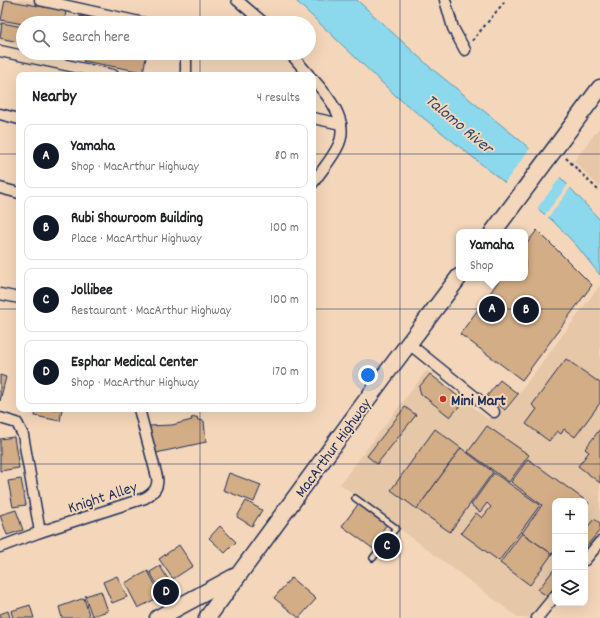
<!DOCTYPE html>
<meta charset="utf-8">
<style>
body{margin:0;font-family:Dekko,sans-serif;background:#f6f6f6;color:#202124}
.controls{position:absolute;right:12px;bottom:12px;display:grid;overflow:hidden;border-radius:8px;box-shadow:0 4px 16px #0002}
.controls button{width:36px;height:36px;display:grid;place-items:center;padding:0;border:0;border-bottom:1px solid #e0e0e0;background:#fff;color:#202124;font:20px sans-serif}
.you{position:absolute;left:368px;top:375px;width:14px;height:14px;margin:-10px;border:3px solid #fff;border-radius:50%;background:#1a73e8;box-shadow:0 0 0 6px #1a73e833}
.badge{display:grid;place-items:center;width:26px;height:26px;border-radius:50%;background:#111827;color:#fff;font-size:13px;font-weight:700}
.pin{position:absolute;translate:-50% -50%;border:2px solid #fff;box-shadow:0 1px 4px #0006}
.popup{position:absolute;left:456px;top:229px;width:72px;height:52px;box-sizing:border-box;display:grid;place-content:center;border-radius:8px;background:#fff;filter:drop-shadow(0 1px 3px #0005);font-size:13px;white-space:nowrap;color:#757577}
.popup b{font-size:15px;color:#202124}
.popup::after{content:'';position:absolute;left:50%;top:100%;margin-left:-8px;border:8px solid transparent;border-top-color:#fff}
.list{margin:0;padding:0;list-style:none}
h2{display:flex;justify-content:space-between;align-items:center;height:52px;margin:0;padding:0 16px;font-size:17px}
h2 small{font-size:13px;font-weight:400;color:#757577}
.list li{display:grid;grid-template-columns:26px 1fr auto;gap:12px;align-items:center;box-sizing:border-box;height:64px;margin:0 8px 8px;padding:0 8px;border:1px solid #e0e0e0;border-radius:8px}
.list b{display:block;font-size:15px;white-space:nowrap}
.list p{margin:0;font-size:13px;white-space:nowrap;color:#757577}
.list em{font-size:13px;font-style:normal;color:#757577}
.icon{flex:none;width:22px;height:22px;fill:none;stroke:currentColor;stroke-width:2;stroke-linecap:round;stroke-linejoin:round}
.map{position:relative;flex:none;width:600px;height:618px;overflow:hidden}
.search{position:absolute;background:#fff;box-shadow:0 4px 16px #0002;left:16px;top:16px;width:300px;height:44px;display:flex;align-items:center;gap:10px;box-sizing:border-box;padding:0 14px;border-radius:22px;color:#757577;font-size:15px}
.panel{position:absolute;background:#fff;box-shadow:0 4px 16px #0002;left:16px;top:72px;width:300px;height:340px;border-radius:8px}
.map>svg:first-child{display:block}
.built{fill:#e6c7a8}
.water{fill:#8cd8ec;stroke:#5f94b3}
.pier{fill:#f4d7ba}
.building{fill:#d3ad85;stroke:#1b2f5e}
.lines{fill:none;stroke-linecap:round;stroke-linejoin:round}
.service-casing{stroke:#1b2f5e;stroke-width:8}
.minor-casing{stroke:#1b2f5e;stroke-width:13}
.trunk-casing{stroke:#1b2f5e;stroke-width:19}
.path{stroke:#1b2f5e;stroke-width:2;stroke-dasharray:3 3;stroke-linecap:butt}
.service{stroke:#f4d7ba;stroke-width:5}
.minor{stroke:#f4d7ba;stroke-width:10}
.trunk{stroke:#f4d7ba;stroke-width:16}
.grid{fill:none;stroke:#1b2f5e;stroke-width:1;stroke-opacity:0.55}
.poi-dot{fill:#c8321e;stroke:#f4d7ba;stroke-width:1.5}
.labels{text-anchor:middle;stroke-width:4;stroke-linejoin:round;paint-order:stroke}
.poi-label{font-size:16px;font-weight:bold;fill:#1b2f5e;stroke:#f4d7ba;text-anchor:start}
.street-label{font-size:16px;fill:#1b2f5e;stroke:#f4d7ba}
.water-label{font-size:17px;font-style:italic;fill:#2c4873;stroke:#f4d7ba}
</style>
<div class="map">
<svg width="600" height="618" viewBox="0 0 600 618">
<rect width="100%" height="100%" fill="#f4d7ba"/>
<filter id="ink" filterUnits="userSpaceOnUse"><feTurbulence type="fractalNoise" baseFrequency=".025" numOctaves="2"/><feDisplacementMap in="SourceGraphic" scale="8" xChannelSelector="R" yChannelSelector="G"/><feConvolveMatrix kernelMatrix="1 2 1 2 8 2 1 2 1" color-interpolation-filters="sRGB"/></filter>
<g filter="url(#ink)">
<g class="built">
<polygon points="0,0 26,0 123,23 23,23 23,47 0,41"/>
<polygon points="600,127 600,188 574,161"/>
<polygon points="600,285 600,533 585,552 585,501 555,501 555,589 532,618 519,618 340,484 427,370 488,419 498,406 506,411"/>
</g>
<polygon class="water" points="295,0 357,0 431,68 521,141 563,180 600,220 600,275 576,245 553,221 397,97"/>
<g class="pier">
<polygon points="531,147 562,175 536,210 503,185"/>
<polygon points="569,183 572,186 547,219 544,216"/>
</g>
<g class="building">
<polygon points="5,0 66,11 64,23 23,23 23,24 1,20"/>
<polygon points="80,16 114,23 79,23"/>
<polygon points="2,23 23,27 23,43 0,38"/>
<polygon points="59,53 76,53 75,56"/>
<polygon points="85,53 147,53 143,72 83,61"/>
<polygon points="537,230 592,285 522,380 460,334 501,278 525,278 525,246"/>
<polygon points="566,359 600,383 600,403 575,437 564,429 561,434 557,431 549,441 526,424 537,409 532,405"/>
<polygon points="430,374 464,401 450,417 421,394 419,387"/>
<polygon points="0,375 6,377 0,401"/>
<polygon points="500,380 518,394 505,410 487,396"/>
<polygon points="405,407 416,415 377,464 367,456"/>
<polygon points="36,409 62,409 60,421 35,416"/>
<polygon points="197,417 198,420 204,421 206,442 156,453 149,426 172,425 192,420 191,418"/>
<polygon points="487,426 529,455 509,482 468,452"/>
<polygon points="435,429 461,448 417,509 391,490"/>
<polygon points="600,429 600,483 578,466 589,452 585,449"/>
<polygon points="14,437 19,468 0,471 0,439"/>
<polygon points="461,448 493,472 450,532 417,509"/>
<polygon points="528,459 589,503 585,509 585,501 555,501 555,550 552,554 522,533 542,505 511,482"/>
<polygon points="229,473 261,485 254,502 223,490"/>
<polygon points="494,473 540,505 499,561 461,533 476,513 482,518 491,507 487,503 480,512 471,505"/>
<polygon points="21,479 26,505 13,507 8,481"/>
<polygon points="246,501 262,510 252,526 237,517"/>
<polygon points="359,503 387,524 382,531 386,534 375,550 342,526"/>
<polygon points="16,510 23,530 7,535 0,515"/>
<polygon points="594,519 600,523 600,530 585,548 585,530"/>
<polygon points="220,526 236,542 225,553 209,538"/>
<polygon points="522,533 552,554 530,585 500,563"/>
<polygon points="179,545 193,566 173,579 159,559"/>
<polygon points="160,566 171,584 160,590 150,572"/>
<polygon points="555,568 555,586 547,596 538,590"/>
<polygon points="148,571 161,596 138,608 125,583"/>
<polygon points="117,576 127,597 112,603 103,582"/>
<polygon points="291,578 316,599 299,618 274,598"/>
<polygon points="101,591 108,611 92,616 85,596"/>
<polygon points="84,598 90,618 62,618 59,607"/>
<polygon points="30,605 34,618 13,618 11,611"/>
<polygon points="8,611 10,618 0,618 0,614"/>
</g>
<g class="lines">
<defs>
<polyline id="service" points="355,498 396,528 373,558"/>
<g id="minor">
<polyline points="40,0 144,23"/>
<polyline points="237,0 264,23"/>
<polyline points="445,0 453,28 465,50"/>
<polyline points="0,51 113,75"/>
<polyline points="183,53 186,59 186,75"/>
<polyline points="290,53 309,75"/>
<path d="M313,79c15,17 36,41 26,65 -6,14 -18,27 -26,39"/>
<polyline points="0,114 19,119"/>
<polyline points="313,118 341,124"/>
<polyline points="0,188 19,193"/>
<polyline points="0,294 19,298"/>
<polyline points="408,343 494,412"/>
<polyline points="0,418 17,423 23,435 40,532"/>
<path d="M0,547l40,-15 105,-34c8,-5 14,-10 12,-21l-18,-68"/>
<polyline points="585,560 600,542"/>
<polyline points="537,618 555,596"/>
</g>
<g id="trunk">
<polyline points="493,232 600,88"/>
<polyline points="158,618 234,577"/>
<polyline points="207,618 385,375 459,277"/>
</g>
</defs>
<use href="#service" class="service-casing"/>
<use href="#minor" class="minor-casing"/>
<use href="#trunk" class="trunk-casing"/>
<g class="path">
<polyline points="472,41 506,0"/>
<polyline points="566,158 600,192"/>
</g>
<use href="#service" class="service"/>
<use href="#minor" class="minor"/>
<use href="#trunk" class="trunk"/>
</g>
</g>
<path class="grid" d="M200,0v23M400,0v618M200,53v22M0,154h19M313,154h287M0,309h19M313,309h287M200,409v209M0,464h600"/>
<circle class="poi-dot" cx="443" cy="399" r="4"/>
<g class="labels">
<g class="poi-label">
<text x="451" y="405">Mini Mart</text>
</g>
<g class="street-label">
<text transform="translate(332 447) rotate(-54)" y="6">MacArthur Highway</text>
<text transform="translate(102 496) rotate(-18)" y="6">Knight Alley</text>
</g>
<g class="water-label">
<text transform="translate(460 123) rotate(40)" y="6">Talomo River</text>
</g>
</g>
</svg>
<div class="controls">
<button>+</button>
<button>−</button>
<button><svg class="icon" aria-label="layers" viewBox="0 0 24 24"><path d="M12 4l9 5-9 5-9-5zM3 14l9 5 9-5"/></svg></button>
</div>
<div class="you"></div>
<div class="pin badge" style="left:492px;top:309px">A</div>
<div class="popup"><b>Yamaha</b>Shop</div>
<div class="pin badge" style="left:526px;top:310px">B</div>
<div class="pin badge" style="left:387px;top:546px">C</div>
<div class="pin badge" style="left:166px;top:592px">D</div>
<div class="search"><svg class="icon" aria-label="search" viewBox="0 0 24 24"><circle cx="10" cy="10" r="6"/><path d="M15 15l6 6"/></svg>Search here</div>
<section class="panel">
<h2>Nearby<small>4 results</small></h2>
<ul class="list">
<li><span class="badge">A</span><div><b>Yamaha</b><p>Shop · MacArthur Highway</p></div><em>80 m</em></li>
<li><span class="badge">B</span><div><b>Rubi Showroom Building</b><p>Place · MacArthur Highway</p></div><em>100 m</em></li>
<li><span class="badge">C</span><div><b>Jollibee</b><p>Restaurant · MacArthur Highway</p></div><em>100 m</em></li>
<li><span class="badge">D</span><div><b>Esphar Medical Center</b><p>Shop · MacArthur Highway</p></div><em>170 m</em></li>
</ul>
</section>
</div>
